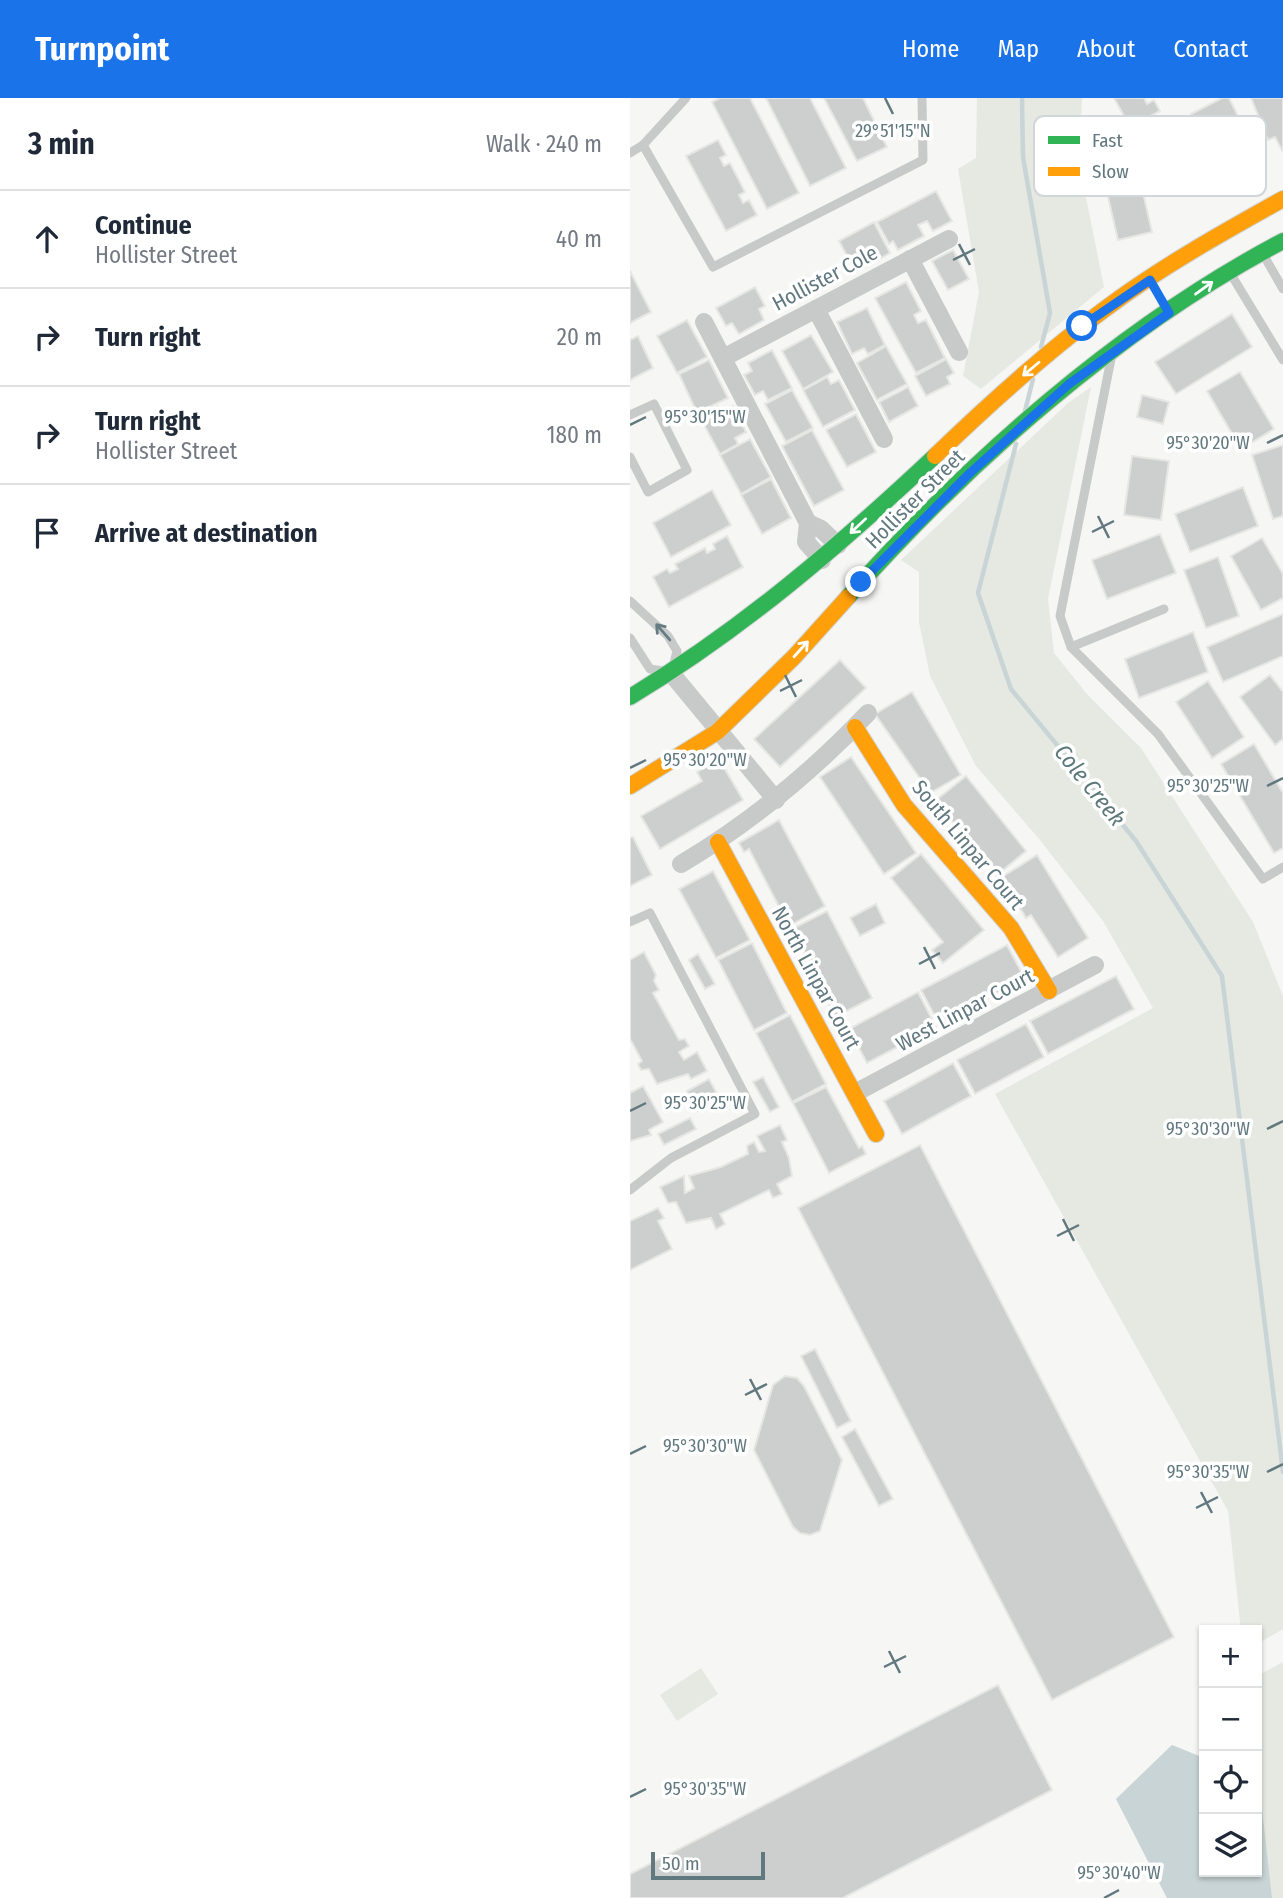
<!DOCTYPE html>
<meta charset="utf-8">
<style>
body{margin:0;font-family:"Fira Sans Condensed",sans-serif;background:#f2f2f3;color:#1f2937}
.controls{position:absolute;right:21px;bottom:21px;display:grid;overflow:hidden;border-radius:0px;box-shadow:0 2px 5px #0004}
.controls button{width:63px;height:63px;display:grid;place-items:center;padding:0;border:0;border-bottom:2px solid #e0e1e3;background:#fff;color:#1f2937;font:35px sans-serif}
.scale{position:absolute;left:21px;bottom:18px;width:114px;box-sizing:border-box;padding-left:7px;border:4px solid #61787f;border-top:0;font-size:19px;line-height:24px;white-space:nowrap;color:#61787f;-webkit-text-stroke:5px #fff;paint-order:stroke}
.stop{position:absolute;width:21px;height:21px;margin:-16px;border:5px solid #1a73e8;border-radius:50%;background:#fff}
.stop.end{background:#1a73e8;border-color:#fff;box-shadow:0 2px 7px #0008}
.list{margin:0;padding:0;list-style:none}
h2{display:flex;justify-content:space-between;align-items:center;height:91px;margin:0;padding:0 28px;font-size:30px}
h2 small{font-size:23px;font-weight:400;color:#747a83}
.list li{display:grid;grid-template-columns:46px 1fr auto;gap:21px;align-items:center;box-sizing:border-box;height:98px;padding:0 28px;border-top:2px solid #e0e1e3}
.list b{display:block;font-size:26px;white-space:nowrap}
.list p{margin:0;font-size:23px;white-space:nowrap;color:#747a83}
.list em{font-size:23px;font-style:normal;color:#747a83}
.icon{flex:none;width:38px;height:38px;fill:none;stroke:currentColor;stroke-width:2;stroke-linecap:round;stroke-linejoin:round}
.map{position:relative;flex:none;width:653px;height:1800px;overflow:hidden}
header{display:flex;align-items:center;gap:42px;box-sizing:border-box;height:98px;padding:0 35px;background:#1a73e8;color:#fff}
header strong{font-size:33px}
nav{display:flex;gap:38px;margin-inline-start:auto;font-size:24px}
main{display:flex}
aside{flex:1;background:#fff}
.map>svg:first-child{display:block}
.green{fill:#e6e8e2}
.water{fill:#c8d4d5}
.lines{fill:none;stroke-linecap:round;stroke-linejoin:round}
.stream{stroke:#c8d4d5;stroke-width:4.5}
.building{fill:#cdcfcf;stroke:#e6e6e4;stroke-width:2}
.fast-casing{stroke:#d1d3d3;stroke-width:18}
.slow-casing{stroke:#d1d3d3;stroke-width:18}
.lane{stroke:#c8caca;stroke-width:9}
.street{stroke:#c8caca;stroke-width:18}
.fast{stroke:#30b455;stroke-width:16}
.slow{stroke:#ff9f0a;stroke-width:16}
.oneway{stroke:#fff}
.oneway2{stroke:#667c83}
.route{stroke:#1a73e8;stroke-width:9}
.ticks{fill:none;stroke:#61787f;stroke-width:2.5}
.labels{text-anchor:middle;stroke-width:7;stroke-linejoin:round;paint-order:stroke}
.street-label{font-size:21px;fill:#61787f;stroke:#fff}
.water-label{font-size:23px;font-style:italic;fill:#5c787b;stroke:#fff}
.key{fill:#fff;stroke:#d0d6d9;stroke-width:2}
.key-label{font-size:19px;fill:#61787f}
.ticks-label{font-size:18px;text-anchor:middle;fill:#61787f;stroke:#fff;stroke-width:7;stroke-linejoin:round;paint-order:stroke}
</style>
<header>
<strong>Turnpoint</strong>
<nav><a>Home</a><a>Map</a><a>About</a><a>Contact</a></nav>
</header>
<main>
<aside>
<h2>3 min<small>Walk · 240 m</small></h2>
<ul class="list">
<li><svg class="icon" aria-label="ahead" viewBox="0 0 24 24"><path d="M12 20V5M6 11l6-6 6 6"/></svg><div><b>Continue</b><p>Hollister Street</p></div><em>40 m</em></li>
<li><svg class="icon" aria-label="right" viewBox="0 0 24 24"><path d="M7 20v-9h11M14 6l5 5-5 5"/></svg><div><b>Turn right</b></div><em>20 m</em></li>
<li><svg class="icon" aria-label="right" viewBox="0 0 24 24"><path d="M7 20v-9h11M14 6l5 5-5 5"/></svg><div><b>Turn right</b><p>Hollister Street</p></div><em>180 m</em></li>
<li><svg class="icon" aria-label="arrive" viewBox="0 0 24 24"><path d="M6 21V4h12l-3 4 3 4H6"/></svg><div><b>Arrive at destination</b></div></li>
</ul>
</aside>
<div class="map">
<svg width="653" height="1800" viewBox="0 0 653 1800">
<rect width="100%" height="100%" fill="#f6f6f5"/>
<g class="green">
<polygon points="347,0 452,0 449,65 474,189 351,291 333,278 349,194 328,71 346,60"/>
<polygon points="461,289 418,501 424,555 457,596 511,650 623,824 653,898 653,1531 627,1546 627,1532 611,1532 598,1413 365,996 523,910 473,823 410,742 346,668 300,578 289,524 289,474 271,462 438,305"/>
<polygon points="653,1564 653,1800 537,1800 486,1701 542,1647 574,1660 574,1774 627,1774 627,1578"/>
<polygon points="71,1570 88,1596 47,1623 30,1597"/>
</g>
<polygon class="water" points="542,1647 574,1660 574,1774 627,1774 627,1666 642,1800 537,1800 486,1701"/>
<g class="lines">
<g class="stream">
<polyline points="392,0 393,59 420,215 411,249"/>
<polyline points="395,313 403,281"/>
<polyline points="386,346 348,495 381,591 506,743 592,878 653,1374"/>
</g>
</g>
<g class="building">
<polygon points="90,0 120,0 169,95 137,111 82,4"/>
<polygon points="136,0 180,0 216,70 180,88"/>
<polygon points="194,0 233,0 257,49 227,63"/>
<polygon points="484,0 514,0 517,6 524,2 530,13 500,29"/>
<polygon points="592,0 599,0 631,64 595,83 561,16"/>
<polygon points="621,0 653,0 653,54 645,39 638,42"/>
<polygon points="499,34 522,134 488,142 465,43"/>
<polygon points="88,42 96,57 90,60 94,68 100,65 115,94 109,97 113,105 119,102 127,117 96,133 56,58"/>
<polygon points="306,93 322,123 303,133 297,123 288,127 294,138 268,152 263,143 259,146 247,124"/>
<polygon points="244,124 260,155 226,174 209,143"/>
<polygon points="323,152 339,181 318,192 302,163"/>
<polygon points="0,173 21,214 0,225"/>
<polygon points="276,184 291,213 284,217 288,225 296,222 315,260 286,275 245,200"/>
<polygon points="125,189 135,208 129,211 134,222 109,236 102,225 96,228 86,210"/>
<polygon points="237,210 255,247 238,256 234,250 222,256 207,224"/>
<polygon points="602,216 622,249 546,296 525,264"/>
<polygon points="57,222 77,259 47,275 27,238"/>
<polygon points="181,237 203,274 173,291 152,253"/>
<polygon points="8,238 23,270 0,282 0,242"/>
<polygon points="256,248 277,286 247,302 227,265"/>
<polygon points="142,252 162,290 138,302 133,293 125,297 114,277 122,273 118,265"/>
<polygon points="316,261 324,275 317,279 320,286 296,298 285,278"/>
<polygon points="79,262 98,300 67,315 49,276"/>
<polygon points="610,274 644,331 611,351 577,293"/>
<polygon points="197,279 201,286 209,282 225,312 193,329 173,292"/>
<polygon points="278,289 288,308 259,324 249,304"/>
<polygon points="162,292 183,330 156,344 135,306"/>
<polygon points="512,297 539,304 533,326 507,319"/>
<polygon points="88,308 92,314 103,308 116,334 105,340 108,346 90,356 69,318"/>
<polygon points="226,316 246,354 217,369 196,332"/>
<polygon points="182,332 214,392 184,408 152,348"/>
<polygon points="120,341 141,379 111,396 90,357"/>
<polygon points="653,347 653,418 643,421 622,357"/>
<polygon points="502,358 539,363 531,422 494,417"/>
<polygon points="141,381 161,420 132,436 111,397"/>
<polygon points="613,389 628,428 560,454 545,416"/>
<polygon points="82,392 101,427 41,459 23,425"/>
<polygon points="530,436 546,475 477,501 462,462"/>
<polygon points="97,438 113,469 39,509 23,479 37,471 40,475 48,471 45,466 75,450 77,455 85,451 83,446"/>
<polygon points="632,440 653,476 653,500 631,512 601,458"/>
<polygon points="588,459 609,518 576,530 554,472"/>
<polygon points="653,516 653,558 593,584 577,549"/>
<polygon points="563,534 578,574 509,600 495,561"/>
<polygon points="210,562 236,590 150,669 124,641"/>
<polygon points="640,577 653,594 653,641 645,647 610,599"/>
<polygon points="578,583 614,639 582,660 546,604"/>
<polygon points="282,594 331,677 300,695 245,616"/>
<polygon points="624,646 653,695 653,750 644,755 591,666"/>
<polygon points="221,659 286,755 254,776 190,679"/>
<polygon points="89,661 113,702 30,751 11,718 72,683 67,674"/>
<polygon points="336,678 396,753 366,778 305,703"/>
<polygon points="149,722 195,808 159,828 119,751 114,754 109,745"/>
<polygon points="3,739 22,777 0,788 0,740"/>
<polygon points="291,756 354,832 313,865 302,852 313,844 261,780"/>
<polygon points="407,757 458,840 428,859 401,817 396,820 372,779"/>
<polygon points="83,773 120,842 86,860 49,791"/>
<polygon points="246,806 255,825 230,838 220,820"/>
<polygon points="197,813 242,900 205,919 171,847 164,850 156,834"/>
<polygon points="122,845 157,915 124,932 88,862"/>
<polygon points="377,847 395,881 309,926 291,892"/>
<polygon points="14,854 26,877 24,883 29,892 23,895 49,942 55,941 59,948 49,954 54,962 67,954 77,973 61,981 58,976 27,986 19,971 11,972 8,966 12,963 0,941 0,862"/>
<polygon points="68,856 85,886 75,891 59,862"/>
<polygon points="486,878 504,911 418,956 400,923"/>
<polygon points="288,894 306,929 237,965 219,931"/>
<polygon points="160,917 196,986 162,1004 126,935"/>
<polygon points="396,926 414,959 345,996 327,962"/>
<polygon points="323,965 341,998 272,1036 254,1003"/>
<polygon points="133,979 149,1009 140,1014 123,984"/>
<polygon points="79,981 90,1001 68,1013 57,993"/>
<polygon points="13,988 33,1024 19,1032 21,1037 0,1043 0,995"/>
<polygon points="196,989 229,1050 232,1048 236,1056 199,1075 163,1005"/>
<polygon points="60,1020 66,1031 34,1047 28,1036"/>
<polygon points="150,1027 157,1042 152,1044 159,1060 162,1078 147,1086 152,1096 143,1100 139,1092 90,1116 95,1126 86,1131 81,1120 56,1125 46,1104 38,1105 30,1089 54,1078 55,1095 64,1090 59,1078 91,1069 118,1056 117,1048 124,1044 129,1054 135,1053 127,1038"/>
<polygon points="290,1047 544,1539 422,1602 168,1110"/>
<polygon points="28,1110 34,1120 28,1123 42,1151 0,1172 0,1123"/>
<polygon points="185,1251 221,1323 207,1330 171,1258"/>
<polygon points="155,1278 167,1280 174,1288 212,1362 190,1433 180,1437 170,1435 163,1429 124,1352 143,1287"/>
<polygon points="225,1331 263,1401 249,1408 212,1339"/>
<polygon points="368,1587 422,1692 213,1800 0,1800 0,1776"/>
</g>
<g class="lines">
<defs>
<g id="fast">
<path d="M218,499c122,-137 272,-270 435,-356"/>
<path d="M0,599c113,-68 209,-151 305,-241"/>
</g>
<g id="slow">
<path d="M305,358c54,-52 110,-103 170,-147 56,-42 117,-76 178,-110"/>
<polyline points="225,629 274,707 381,830 419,893"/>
<polyline points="0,688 87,634 164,559 218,499"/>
<polyline points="88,744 246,1036"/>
</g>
</defs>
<use href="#fast" class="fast-casing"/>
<use href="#slow" class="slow-casing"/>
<g class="lane">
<polyline points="13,47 83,169 293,62 292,0"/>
<polyline points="0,55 13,47 56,0"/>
<polyline points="633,156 653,191"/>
<polyline points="599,173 653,262"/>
<polyline points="481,261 430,518 441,549 528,636 633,781 653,769"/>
<polyline points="0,317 24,306 57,372 18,394 0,359"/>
<polyline points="0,503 38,538 47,553 44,565"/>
<polyline points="0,540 20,571 33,573"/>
<polyline points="441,549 534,511"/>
<polyline points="0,824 20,815 125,1016 41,1060 0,1092"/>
</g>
<g class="street">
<polyline points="280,161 329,254"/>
<polyline points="186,211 254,341"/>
<polyline points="74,224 178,425 176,444 192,462"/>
<polyline points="93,260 319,141"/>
<polyline points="178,425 191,431 208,447"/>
<polyline points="41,575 146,702"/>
<path d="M51,766c69,-41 131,-92 187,-151"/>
<polyline points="225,995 465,867"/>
</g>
<use href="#fast" class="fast"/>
<use href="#slow" class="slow"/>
</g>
<defs><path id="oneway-shaft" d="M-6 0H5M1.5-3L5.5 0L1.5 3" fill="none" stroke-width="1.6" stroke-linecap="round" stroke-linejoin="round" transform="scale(1.75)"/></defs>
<g class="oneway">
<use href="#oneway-shaft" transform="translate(574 190) rotate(-36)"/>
<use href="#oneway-shaft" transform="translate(401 271) rotate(140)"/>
<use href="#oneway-shaft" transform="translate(228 428) rotate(137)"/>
<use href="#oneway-shaft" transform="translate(171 551) rotate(-48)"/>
</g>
<use class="oneway2" href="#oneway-shaft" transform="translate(33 534) rotate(-131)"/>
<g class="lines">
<polyline class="route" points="231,484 340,375 439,286 539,215 520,182 452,228"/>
</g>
<path class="ticks" d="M255,0l8,16M329,146l11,21M323,162l22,-11M0,327l16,-8M637,345l16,-8M468,418l11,22M462,434l22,-11M155,577l11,22M150,593l22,-11M0,670l16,-8M637,688l16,-8M294,849l11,22M289,866l21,-11M0,1013l16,-8M637,1031l16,-8M433,1121l11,22M427,1138l22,-11M120,1281l11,21M115,1297l22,-11M0,1356l16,-8M637,1374l16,-8M571,1394l11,21M566,1410l22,-11M259,1553l11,22M254,1569l22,-11M0,1699l16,-8M474,1800l15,-8"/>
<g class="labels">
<g class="street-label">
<text transform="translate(195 180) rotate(-28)" y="7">Hollister Cole</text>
<text transform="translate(285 401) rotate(-45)" y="7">Hollister Street</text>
<text transform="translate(338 747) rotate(50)" y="7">South Linpar Court</text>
<text transform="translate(186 880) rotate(61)" y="7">North Linpar Court</text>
<text transform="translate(335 912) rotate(-28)" y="7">West Linpar Court</text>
</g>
<g class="water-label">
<text transform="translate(460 687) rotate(51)" y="8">Cole Creek</text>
</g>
</g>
<rect x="404" y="18" width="232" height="80" rx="10" class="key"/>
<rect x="418" y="38" width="32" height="8" fill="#30b455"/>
<rect x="418" y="69" width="32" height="9" fill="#ff9f0a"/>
<g class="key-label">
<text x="462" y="49">Fast</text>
<text x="462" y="80">Slow</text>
</g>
<g class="ticks-label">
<text x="263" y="39">29°51'15"N</text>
<text x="75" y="325">95°30'15"W</text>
<text x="578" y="351">95°30'20"W</text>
<text x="75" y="668">95°30'20"W</text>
<text x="578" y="694">95°30'25"W</text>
<text x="75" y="1011">95°30'25"W</text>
<text x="578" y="1037">95°30'30"W</text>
<text x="75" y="1354">95°30'30"W</text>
<text x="578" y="1380">95°30'35"W</text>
<text x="75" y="1697">95°30'35"W</text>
<text x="489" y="1781">95°30'40"W</text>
</g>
</svg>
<div class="controls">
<button>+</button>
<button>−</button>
<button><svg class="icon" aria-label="locate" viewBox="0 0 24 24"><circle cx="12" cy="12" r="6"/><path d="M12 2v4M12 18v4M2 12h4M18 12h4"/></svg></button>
<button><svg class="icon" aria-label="layers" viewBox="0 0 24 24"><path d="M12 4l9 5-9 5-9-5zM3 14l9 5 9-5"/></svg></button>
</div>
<div class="scale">50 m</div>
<div class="stop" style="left:452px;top:228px"></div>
<div class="stop end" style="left:231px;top:484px"></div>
</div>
</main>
